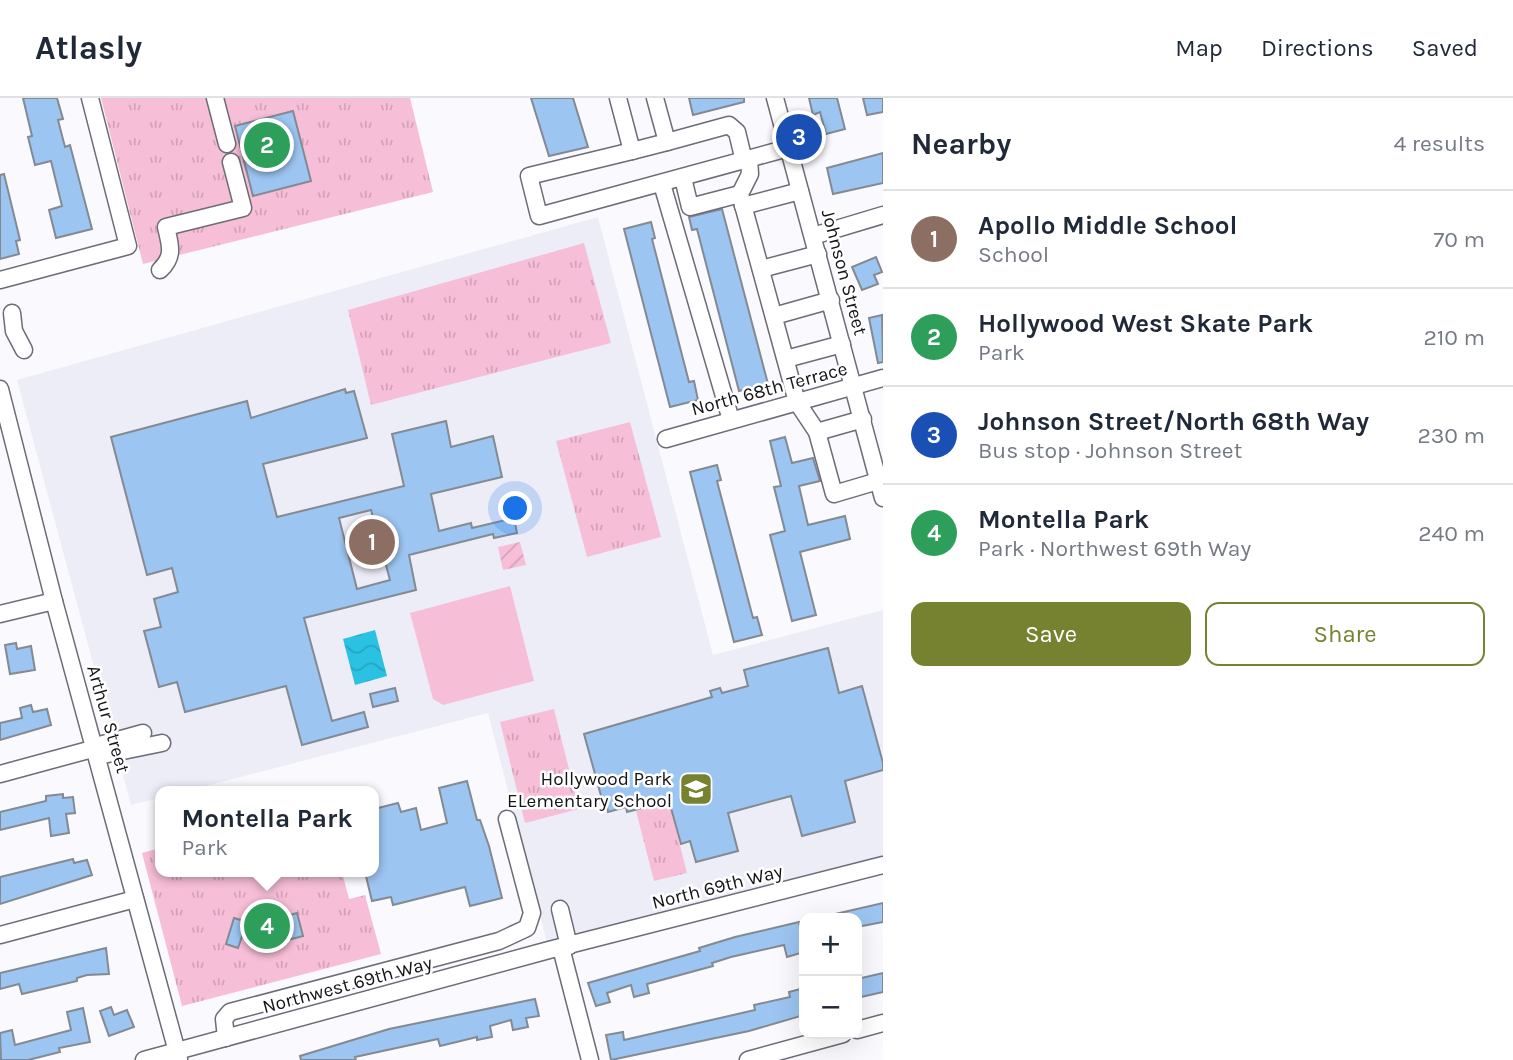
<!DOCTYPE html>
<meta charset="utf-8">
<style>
body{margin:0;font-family:Karla,sans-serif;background:#f6f6f7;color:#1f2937}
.controls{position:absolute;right:21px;bottom:21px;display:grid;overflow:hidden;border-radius:14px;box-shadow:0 7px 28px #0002}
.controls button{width:63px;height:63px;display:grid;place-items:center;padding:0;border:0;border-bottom:2px solid #e0e1e3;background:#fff;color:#1f2937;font:35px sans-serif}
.you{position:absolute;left:516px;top:411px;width:24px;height:24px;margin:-18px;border:5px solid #fff;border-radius:50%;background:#1a73e8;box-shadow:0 0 0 10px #1a73e833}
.badge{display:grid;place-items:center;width:46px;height:46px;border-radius:50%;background:#768230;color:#fff;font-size:23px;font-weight:700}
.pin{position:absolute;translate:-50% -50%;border:4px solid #fff;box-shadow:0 2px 7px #0006}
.popup{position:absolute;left:155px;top:688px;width:224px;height:91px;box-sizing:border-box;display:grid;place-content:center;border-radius:14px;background:#fff;filter:drop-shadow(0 2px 5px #0005);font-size:23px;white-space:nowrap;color:#747a83}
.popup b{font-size:26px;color:#1f2937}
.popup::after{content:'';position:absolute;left:50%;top:100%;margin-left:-14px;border:14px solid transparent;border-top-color:#fff}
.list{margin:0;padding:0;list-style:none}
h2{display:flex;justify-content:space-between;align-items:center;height:91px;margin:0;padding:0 28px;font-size:30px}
h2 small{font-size:23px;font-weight:400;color:#747a83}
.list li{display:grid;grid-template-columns:46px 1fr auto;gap:21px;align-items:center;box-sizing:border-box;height:98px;padding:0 28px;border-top:2px solid #e0e1e3}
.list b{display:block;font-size:26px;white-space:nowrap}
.list p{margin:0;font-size:23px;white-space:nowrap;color:#747a83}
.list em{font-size:23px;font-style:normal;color:#747a83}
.actions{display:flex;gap:14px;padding:21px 28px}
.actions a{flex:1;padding:16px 0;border:2px solid #768230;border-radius:14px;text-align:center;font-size:24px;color:#768230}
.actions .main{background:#768230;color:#fff}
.map{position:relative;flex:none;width:883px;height:962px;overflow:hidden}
header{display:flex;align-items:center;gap:42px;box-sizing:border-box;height:98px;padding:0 35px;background:#fff;border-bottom:2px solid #e0e1e3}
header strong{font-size:33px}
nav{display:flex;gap:38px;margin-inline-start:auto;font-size:24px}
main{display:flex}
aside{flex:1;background:#fff}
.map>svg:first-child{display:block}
.built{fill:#ededf8}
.grass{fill:#f7bed7}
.park{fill:url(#park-tufts)}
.garden{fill:url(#garden-furrows)}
.water{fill:url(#water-waves)}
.building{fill:#9cc5f1;stroke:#838a92;stroke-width:2;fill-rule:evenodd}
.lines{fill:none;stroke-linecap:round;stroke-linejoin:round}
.minor-casing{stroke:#6c6c76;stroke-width:19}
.minor{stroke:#fff;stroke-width:16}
.labels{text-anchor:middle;stroke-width:5;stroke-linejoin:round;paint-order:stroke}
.street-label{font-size:19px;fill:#141418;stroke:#fff}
.poi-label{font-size:19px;fill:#141418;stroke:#fff;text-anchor:end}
</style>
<header>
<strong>Atlasly</strong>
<nav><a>Map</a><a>Directions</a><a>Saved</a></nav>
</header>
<main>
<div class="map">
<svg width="883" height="962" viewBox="0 0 883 962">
<defs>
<pattern id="park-tufts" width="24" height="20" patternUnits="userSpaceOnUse" patternTransform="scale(1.75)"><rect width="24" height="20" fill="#f7bed7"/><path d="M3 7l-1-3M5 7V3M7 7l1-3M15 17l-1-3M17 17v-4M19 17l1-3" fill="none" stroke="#d3a2b8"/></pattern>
<pattern id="garden-furrows" width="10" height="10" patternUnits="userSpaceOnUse" patternTransform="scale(1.75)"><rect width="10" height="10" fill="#f7bed7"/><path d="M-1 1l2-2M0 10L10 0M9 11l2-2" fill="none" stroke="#d3a2b8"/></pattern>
<pattern id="water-waves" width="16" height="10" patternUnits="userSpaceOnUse" patternTransform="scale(1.75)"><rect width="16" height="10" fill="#2ac1e3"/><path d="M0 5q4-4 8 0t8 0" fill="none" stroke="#25a5c2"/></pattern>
</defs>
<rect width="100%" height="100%" fill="#f9f9fe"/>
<polygon class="built" points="598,119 713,557 883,512 883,767 549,852 488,615 186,693 160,693 160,700 131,707 17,282"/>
<polygon class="grass" points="510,488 534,583 443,607 433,601 410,515"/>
<g class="park">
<polygon points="101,0 410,0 433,94 143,166"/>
<polygon points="584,145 611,245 371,307 348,212"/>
<polygon points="630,324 661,439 587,459 556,343"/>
<polygon points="554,611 579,711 525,725 500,624"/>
<polygon points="669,704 687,775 654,783 636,713"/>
<polygon points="160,750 160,774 342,774 349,801 365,797 381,856 182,908 142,755"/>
</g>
<polygon class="garden" points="520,444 526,467 503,472 498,449"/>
<polygon class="water" points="375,532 387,578 355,587 343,541"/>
<g class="building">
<polygon points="23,0 57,0 63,21 58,22 65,49 70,47 92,131 56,140 49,112 62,108 51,63 35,67 28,39 32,38"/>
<polygon points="531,0 573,0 588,49 549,58"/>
<polygon points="689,0 744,0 744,4 693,17"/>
<polygon points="809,0 837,0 845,31 826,36 820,14 813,17"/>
<polygon points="863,0 883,0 883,14 867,17"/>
<polygon points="293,13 311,83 253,98 235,28"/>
<polygon points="883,55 883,85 833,96 827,70"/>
<polygon points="4,76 20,142 16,143 19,156 0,161 0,77"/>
<polygon points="722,111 768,286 739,293 697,131 692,132 689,119"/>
<polygon points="651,124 655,140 652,141 689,284 694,283 698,302 670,309 624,131"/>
<polygon points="876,159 882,174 874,177 878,186 862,192 852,169"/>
<polygon points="882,217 883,264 878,265 869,220"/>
<path d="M345,291l1,4 8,-2 13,47 -104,26 14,53 127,-31 -12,-52 54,-13 5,26 42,-11 9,41 -71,17 8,37 32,-8 1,5 42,-10 3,15 -23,5 -1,-4 -84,21 7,35 -112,28 28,103 32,-9 4,15 -66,18 -16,-59 -101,26 -8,-30 -18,5 -15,-56 17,-4 -7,-28 24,-7 -6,-24 -25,7 -36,-138 136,-36 4,17zM371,412l19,70 -33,9 -18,-71z"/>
<polygon points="785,339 792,365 813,360 820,383 799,388 808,427 845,418 850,441 800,454 816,517 792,523 770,437 785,433 774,389 781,388 770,343"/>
<polygon points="717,367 721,382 717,383 753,520 757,519 762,537 734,544 690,374"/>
<polygon points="16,545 17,551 31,548 35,572 10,576 5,547"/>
<polygon points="828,550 839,595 862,588 883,665 883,672 845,683 855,724 802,738 791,698 728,715 738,753 696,764 690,743 681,746 669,703 627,714 626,709 608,714 606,704 603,705 584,636 712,599 710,593 720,590 722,595 748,588 744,572"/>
<polygon points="395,590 398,603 373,609 370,596"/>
<polygon points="31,607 33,614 47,611 51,627 0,642 0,625 22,620 20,610"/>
<polygon points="467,683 477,722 480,722 489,748 502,800 470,808 465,789 393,807 391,799 372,803 365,774 374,774 374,711 398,705 401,714 416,710 421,732 447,725 439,690"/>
<polygon points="63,696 63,700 73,699 75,715 66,716 69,735 51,738 49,720 0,732 0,714 46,703 46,698"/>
<polygon points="73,761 74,765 87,762 92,777 0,806 0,779"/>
<polygon points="883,805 883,824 857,829 857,820 835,820 835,816"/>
<polygon points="297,815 303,838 280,844 275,821"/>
<polygon points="234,820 247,824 238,850 226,846"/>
<polygon points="799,824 804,854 787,859 784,847 731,859 712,865 713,868 647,886 649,895 634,899 631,887 607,895 610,904 596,908 588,885 700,853 699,850 735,839"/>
<polygon points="106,850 109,876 87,877 77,880 77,883 22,896 19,886 0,891 0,875"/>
<polygon points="883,875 883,894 857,900 857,881"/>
<polygon points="804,890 804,917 749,933 611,962 606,937 623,934 624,942 755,912 754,907 790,899 789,894"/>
<polygon points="535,901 539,918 526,920 528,929 513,932 511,922 490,928 492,939 477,942 477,939 440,948 438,941 355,959 356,962 301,962 300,958 389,931"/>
<polygon points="111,909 114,917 127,912 134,929 109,938 100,913"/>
<polygon points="83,910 90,944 59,950 60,954 28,962 1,962 0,935 12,932 15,947 71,932 67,914"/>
</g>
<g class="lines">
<defs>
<g id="minor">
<polyline points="215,0 227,46"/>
<polyline points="618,0 632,53 667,44 655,0"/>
<polyline points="775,0 883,400"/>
<polyline points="667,44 729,27 737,34 744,63"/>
<polyline points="632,53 529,78 539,118 788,50"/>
<polyline points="749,61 750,76 740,96 797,304 817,334 834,396 878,383"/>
<polyline points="683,80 690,109 740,96"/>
<polyline points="662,86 731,322"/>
<polyline points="743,108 800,93"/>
<polyline points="813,138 883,117"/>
<polyline points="761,171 818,156"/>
<path d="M160,172c15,-14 10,-25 6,-43l77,-19 -12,-46"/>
<polyline points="0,182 128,148 90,0"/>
<polyline points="12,215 14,233 24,252"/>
<polyline points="774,218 831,202"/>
<polyline points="786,261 842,246"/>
<polyline points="0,291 54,503 179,961"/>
<polyline points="817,334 863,321"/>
<polyline points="666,341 883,280"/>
<polyline points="0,516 54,503"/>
<polyline points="96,648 143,635"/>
<polyline points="98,658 162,645"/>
<polyline points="0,676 96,650"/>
<polyline points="560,811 569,848"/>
<polyline points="0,837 135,801"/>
<polyline points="561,850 590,962"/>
<polyline points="857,932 883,925"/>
<polyline points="226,940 224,921 230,914 499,843 527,830 532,815 507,721"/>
<polyline points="144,962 549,852 883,767"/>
<polyline points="748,962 843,936"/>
</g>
</defs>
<use href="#minor" class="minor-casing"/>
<use href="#minor" class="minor"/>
</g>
<defs>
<symbol id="school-square" viewBox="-11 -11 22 22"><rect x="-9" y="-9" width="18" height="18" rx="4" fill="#768230" stroke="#fff"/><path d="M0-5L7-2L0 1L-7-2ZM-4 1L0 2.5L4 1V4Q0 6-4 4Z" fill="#fff"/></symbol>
</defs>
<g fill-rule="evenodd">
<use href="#school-square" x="677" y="672" width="38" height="38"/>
</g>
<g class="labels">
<g class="street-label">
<text transform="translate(845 174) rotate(75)" y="7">Johnson Street</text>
<text transform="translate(769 290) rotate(-15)" y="7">North 68th Terrace</text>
<text transform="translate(109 621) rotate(74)" y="7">Arthur Street</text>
<text transform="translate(717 788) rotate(-14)" y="7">North 69th Way</text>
<text transform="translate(347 886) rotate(-15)" y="7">Northwest 69th Way</text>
</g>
<g class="poi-label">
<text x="672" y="687">Hollywood Park<tspan x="672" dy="22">ELementary School</tspan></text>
</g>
</g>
</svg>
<div class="controls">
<button>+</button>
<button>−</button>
</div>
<div class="you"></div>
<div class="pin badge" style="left:372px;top:444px;background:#8d6e63">1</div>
<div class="pin badge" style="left:267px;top:47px;background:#2e9e5b">2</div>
<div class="pin badge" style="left:799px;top:39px;background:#1a4fb4">3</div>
<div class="pin badge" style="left:267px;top:828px;background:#2e9e5b">4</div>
<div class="popup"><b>Montella Park</b>Park</div>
</div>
<aside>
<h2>Nearby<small>4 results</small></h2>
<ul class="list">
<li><span class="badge" style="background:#8d6e63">1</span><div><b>Apollo Middle School</b><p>School</p></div><em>70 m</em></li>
<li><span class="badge" style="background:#2e9e5b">2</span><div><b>Hollywood West Skate Park</b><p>Park</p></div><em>210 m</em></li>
<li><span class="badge" style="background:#1a4fb4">3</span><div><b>Johnson Street/North 68th Way</b><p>Bus stop · Johnson Street</p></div><em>230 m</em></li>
<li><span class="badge" style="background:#2e9e5b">4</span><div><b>Montella Park</b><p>Park · Northwest 69th Way</p></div><em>240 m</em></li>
</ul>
<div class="actions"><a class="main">Save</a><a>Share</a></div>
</aside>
</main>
